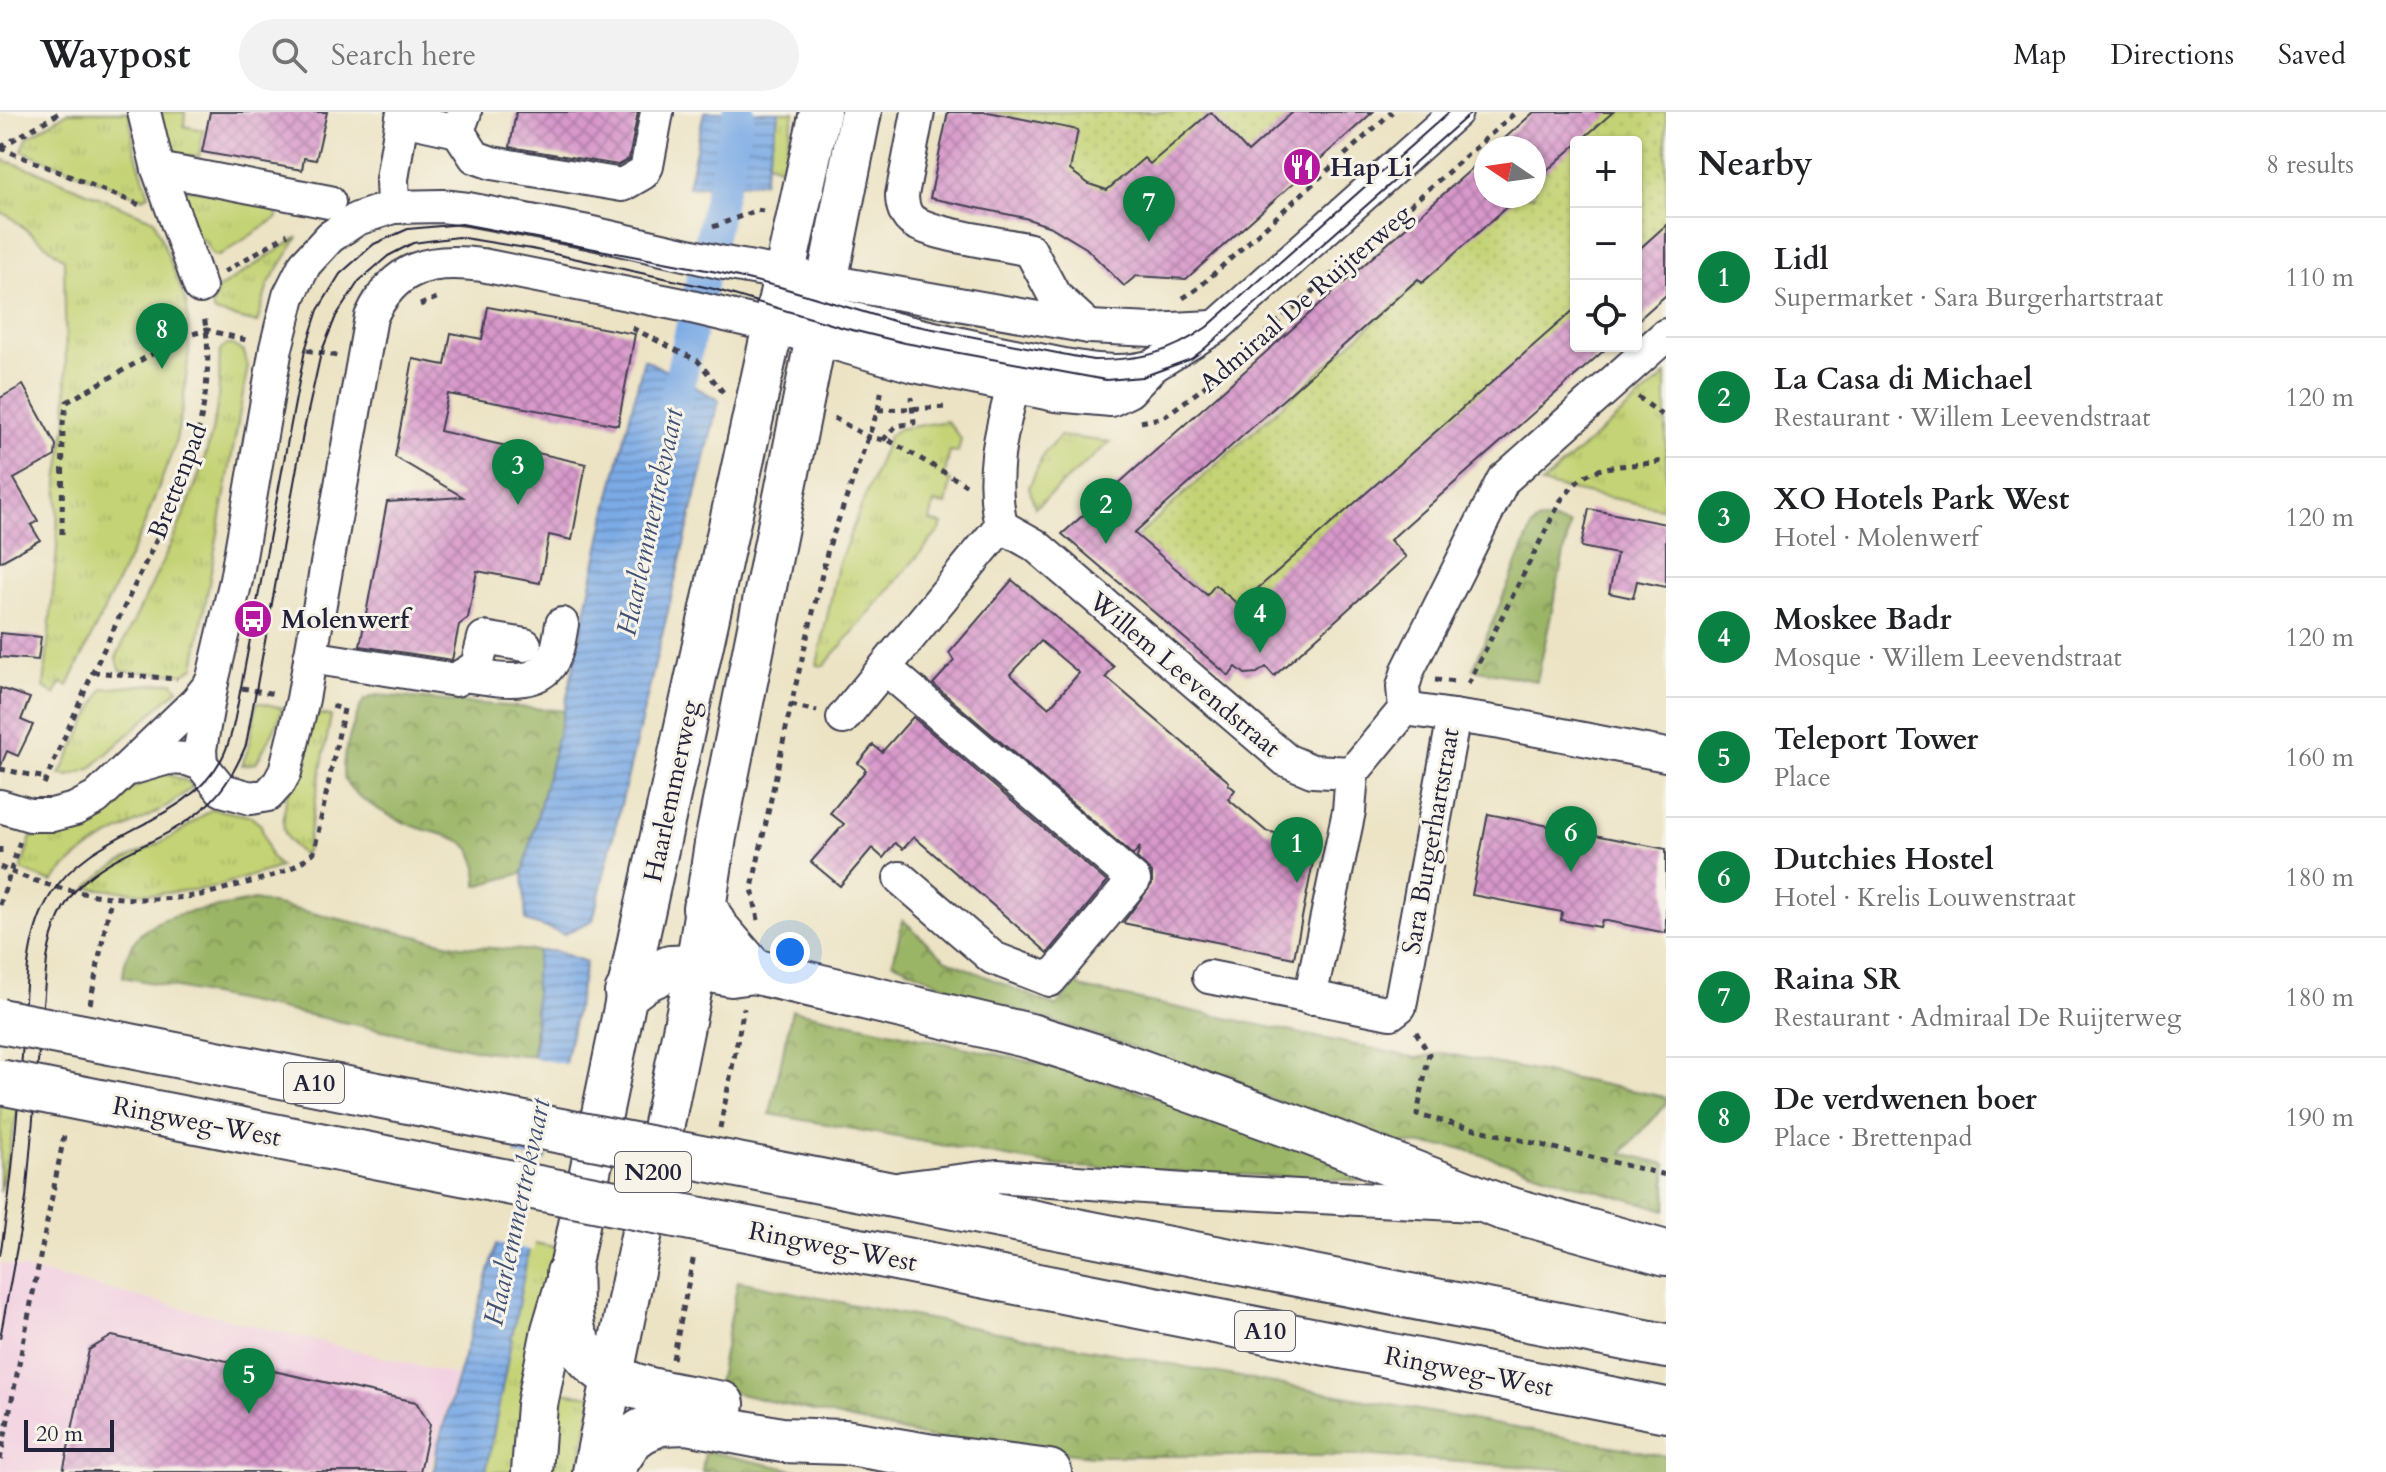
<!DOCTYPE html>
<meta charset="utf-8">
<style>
body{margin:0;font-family:Cardo,serif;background:#f2f2f2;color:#202124}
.controls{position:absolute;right:24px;top:24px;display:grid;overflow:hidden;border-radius:8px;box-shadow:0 2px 6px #0004}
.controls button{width:72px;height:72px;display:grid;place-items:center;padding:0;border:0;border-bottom:2px solid #e0e0e0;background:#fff;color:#202124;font:40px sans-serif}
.compass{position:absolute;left:1474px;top:24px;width:72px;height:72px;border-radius:50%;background:#fff;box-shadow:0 2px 6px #0004;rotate:283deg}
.scale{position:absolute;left:24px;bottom:20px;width:90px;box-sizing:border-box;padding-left:8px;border:4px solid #22223b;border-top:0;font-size:22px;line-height:28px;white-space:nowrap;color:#22223b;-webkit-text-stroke:6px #f7f3e8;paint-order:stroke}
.you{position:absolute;left:790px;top:840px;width:28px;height:28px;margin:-20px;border:6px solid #fff;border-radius:50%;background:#1a73e8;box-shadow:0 0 0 12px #1a73e833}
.badge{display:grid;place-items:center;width:52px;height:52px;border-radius:50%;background:#0b8043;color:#fff;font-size:26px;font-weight:700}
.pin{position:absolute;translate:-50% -66px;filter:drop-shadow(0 2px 4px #0008)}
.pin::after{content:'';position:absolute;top:42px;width:28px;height:24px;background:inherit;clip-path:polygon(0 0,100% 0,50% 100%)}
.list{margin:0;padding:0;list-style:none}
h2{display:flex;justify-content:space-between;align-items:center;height:104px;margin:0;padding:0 32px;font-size:34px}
h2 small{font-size:26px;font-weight:400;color:#757577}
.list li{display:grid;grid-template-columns:52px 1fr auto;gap:24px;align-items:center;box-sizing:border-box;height:120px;padding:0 32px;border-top:2px solid #e0e0e0}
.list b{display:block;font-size:30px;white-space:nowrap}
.list p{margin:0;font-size:26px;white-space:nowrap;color:#757577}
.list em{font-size:26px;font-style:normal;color:#757577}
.icon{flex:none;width:44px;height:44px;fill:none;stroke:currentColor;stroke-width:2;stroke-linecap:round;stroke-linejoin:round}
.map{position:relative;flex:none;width:1666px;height:1360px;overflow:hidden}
header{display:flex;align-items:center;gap:48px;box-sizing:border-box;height:112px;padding:0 40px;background:#fff;border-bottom:2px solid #e0e0e0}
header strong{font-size:38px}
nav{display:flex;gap:44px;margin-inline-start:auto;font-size:28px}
.search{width:560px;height:72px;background:#f2f2f2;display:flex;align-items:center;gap:20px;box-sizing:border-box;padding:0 28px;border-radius:44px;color:#757577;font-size:30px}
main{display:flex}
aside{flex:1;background:#fff}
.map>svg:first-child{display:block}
.built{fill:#f2cfe1}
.grass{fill:url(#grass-tufts);stroke:#737a58;stroke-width:2}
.forest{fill:url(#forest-crowns);stroke:#5e6c50;stroke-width:2}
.garden{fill:url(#garden-dots);stroke:#737a58;stroke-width:2}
.water{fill:url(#water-rules);stroke:#4e6690;stroke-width:2}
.pier{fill:#ece3c4}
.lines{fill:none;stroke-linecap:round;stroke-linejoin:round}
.canal{stroke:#7baae5;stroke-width:32}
.building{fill:url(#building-cross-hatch);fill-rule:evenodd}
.minor-casing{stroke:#403f50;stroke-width:36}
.major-casing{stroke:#403f50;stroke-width:44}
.highway-casing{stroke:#403f50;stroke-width:48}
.path{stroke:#403f50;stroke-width:5;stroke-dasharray:6 6;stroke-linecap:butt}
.minor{stroke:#fff;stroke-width:32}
.major{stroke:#fff;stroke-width:40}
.highway{stroke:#fff;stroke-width:44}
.tram{stroke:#22223b;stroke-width:2}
.highway-bridge-casing{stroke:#403f50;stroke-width:48;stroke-linecap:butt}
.highway-bridge{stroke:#fff;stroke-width:44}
.labels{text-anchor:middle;stroke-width:6;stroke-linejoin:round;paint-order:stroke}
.shield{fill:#f7f3e8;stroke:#62616f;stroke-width:2}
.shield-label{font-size:24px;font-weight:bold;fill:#22223b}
.poi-label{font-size:26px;font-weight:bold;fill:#22223b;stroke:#f7f3e8;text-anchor:start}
.street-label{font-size:26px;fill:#22223b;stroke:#f7f3e8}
.water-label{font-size:28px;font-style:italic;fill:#415276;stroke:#f7f3e8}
</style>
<header>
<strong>Waypost</strong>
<div class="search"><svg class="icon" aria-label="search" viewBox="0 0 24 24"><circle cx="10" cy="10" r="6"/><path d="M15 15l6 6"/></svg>Search here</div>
<nav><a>Map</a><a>Directions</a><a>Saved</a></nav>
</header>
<main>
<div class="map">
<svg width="1666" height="1360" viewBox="0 0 1666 1360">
<defs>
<pattern id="grass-tufts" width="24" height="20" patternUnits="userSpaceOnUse" patternTransform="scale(2)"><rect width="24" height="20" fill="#c4d375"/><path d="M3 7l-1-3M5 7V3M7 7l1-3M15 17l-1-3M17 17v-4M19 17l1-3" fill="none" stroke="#a8b566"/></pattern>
<pattern id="forest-crowns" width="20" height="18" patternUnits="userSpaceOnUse" patternTransform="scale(2)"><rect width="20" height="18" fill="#9bb566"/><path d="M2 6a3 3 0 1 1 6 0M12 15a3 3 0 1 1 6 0" fill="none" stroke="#7e9355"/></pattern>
<pattern id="garden-dots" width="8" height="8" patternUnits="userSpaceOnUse" patternTransform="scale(2)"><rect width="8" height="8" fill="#c4d375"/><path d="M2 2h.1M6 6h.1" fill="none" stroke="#a8b566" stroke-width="1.8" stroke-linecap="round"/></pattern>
<pattern id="water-rules" width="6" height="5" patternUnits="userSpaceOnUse" patternTransform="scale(2)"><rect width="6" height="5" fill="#7baae5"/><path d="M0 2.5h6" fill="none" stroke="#648abb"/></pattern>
<pattern id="building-cross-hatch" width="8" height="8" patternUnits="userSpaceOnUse" patternTransform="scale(2)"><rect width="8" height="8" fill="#d898cb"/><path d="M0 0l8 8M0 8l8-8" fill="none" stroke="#af7ca6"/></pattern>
</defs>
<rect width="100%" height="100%" fill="#f7f3e8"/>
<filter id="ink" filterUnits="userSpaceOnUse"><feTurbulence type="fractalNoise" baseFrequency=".0125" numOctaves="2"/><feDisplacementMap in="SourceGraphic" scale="16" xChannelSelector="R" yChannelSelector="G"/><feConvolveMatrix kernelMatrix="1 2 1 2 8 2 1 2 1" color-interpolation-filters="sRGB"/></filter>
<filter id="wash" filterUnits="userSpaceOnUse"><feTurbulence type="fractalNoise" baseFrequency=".006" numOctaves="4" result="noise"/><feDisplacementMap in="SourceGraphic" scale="32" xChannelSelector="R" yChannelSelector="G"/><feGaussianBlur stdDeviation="1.8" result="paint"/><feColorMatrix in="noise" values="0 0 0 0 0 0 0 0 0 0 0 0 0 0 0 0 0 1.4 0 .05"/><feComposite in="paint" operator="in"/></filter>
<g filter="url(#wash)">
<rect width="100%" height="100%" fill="#ece3c4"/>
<polygon class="built" points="0,1151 456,1263 429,1360 0,1360"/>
<g class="grass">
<polygon points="68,0 129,0 135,39 149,83 142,86 22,39 27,26"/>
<polygon points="160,0 185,0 184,14 203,18 199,45 178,42 171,29 163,29"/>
<polygon points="779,0 794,0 782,56 767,51"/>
<polygon points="0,47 34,58 154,108 187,193 189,238 183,293 175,333 142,418 68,574 61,571 55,583 44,575 57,436 58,370 67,308 64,147 9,104 0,100"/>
<polygon points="181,76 277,91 277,106 219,144 213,143 203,127 195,128"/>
<polygon points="298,125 268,173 257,211 214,200 212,195 218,177"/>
<path d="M226,233h7l11,7 4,14 -54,301 -10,7 -63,-3 -5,-13c36,-77 88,-168 101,-252 3,-18 2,-38 3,-56z"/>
<polygon points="1666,263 1666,397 1541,372"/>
<polygon points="947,309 961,327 958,340 950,339 944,365 951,369 946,393 934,391 930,409 942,412 940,418 824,554 817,553 838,453 889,324 898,317"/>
<polygon points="1060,324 1110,330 1035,396 1029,375 1044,341"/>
<polygon points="173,570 178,577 90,657 69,664 60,663 103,577"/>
<polygon points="257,590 283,596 275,616 256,651 242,653 248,637"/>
<path d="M306,600l25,4 -25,135 -3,4c-8,-7 -17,-15 -19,-25 -4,-19 17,-95 22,-118z"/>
<path d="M166,662l21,7 6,6c-10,7 -20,15 -31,22 -43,25 -77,33 -110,73l-31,-12 10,-33c69,2 78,-49 135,-63z"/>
<path d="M212,697l38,7 11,9 9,31 10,11 -69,21 -55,6 -68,-6c23,-27 58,-36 87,-53 13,-8 25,-18 37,-26z"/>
<polygon points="20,987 0,1080 0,989"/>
<polygon points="530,1130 564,1137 517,1360 486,1360"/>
<polygon points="560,1280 593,1284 578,1360 546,1360"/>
</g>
<g class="forest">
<polygon points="1549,408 1570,413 1537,569 1473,557 1532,415 1538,409"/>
<path d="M376,583l188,16 -41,162 -46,13c1,-15 1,-30 -11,-41 -12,-10 -32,-12 -47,-17 -21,-7 -68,-29 -75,-51 -5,-16 12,-63 20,-77z"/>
<path d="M254,788l206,46 78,5 -5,105 -49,-5 -361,-74c4,-72 80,-63 131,-77z"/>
<polygon points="903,808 945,847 1057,895 1075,871 1083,876 1417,946 1443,941 1666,985 1666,993 1622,1041 1666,1052 1666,1098 1567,1070 1460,1036 1386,1030 1123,932 958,880 893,850"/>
<polygon points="792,898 1069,958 1246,1013 1391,1070 1057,1054 770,1002"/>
<polygon points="738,1169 869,1196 1666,1344 1666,1360 1602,1360 1374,1344 1092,1344 935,1327 717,1277"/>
<polygon points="705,1339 804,1360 702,1360"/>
</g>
<g class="garden">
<polygon points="989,0 1321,0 1183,124 976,61"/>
<polygon points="1607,0 1666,0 1666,144 1636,171 1636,30 1576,30 1576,224 1250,514 1132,429 1514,84 1534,84 1534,66"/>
</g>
<g class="water">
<polygon points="704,0 779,0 763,70 688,75"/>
<polygon points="644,247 719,288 593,808 564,822 526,809 523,761 564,599 610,384"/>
<polygon points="538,839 555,839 586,850 557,990 486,1360 434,1360 437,1336 503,1111 536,927 535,863"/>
</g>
<g class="pier">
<polygon points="529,945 569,953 550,1045 512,1037"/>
<polygon points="511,1042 549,1050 533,1139 493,1131"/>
</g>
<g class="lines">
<polyline class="canal" points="671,309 739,0"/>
</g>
<g id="blocks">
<g class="building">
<polygon points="210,0 327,0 316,48 304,46 302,58 202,40"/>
<polygon points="516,0 638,0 629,47 618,53 510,35"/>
<polygon points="948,0 988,0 1078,18 1070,58 1089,72 1107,78 1144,46 1150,52 1211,0 1248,40 1293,0 1373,0 1186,167 1136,164 1124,174 1086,136 1051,115 1025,106 930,86"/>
<polygon points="1534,0 1613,0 1534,70 1534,36 1494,36"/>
<polygon points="1486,44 1486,84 1519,84 1422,171 1418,167 1134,421 1207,483 1215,473 1239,493 1576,196 1576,234 1609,234 1390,428 1406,445 1274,564 1266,555 1257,561 1245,562 1236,555 1229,564 1062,422"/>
<polygon points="1666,113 1666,183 1636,210 1636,140"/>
<polygon points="488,195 635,222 618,313 448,282 440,319 586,352 572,428 549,423 540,471 477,459 468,506 459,513 452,548 360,534 387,390 463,385 395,345 413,247 445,253 451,221 482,227"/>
<polygon points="23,273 56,333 55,344 14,367 38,409 31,413 40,428 0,450 0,286"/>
<polygon points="1589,397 1666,412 1666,475 1637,469 1633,486 1609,481 1617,442 1581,435"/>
<path d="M1012,468l102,87 -8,10 123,105 -1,2 7,6 -7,9 38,32 51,11 -23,116 -171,-35 29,-39v-11l-15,-15 3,-11 -7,8 -200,-171 21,-23 -5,-8zM1041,529l38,32 -30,35 -39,-34z"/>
<polygon points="0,521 41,525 38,548 0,545"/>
<polygon points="0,576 30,586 21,608 33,613 18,644 7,639 0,656"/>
<polygon points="913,605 1107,770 1048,841 914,725 903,737 895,731 883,746 872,736 840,774 811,750 844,712 830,701 866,658 858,651 873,633 882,640"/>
<polygon points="1488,702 1666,737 1666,821 1602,808 1600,815 1561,808 1562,800 1472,783"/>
<polygon points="112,1224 416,1290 430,1313 420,1360 63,1360 89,1238"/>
</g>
</g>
</g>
<g filter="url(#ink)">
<use href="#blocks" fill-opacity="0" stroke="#403f50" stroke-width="2"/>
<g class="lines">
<defs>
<g id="minor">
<polyline points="144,0 158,57 200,175"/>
<path d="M918,0l-16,83c0,10 3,22 12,27 23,14 87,21 116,28l24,45 35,32"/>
<polyline points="402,7 458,19 465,0"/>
<polyline points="458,19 475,45 492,51 622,73 643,61 647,54 657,0"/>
<polyline points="158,57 329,90"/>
<polyline points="393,95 392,67 403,0"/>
<path d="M778,186c78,23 156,41 236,57 44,8 95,24 139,11"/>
<polyline points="1001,414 1035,433 1286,648 1312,659 1352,661"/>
<polyline points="310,545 456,568 477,554 484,526 525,533"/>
<polyline points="885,556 1134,768 1050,868 993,846 900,766"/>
<path d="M463,563c30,3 78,17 92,-20 4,-9 5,-21 7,-31"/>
<polyline points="1405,597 1403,575 1408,558 1503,368 1666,223"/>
<polyline points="1405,597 1501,611 1666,643"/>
<path d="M843,606l158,-192c-11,-50 -1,-91 12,-139"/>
<polyline points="201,652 200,637 212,570"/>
<path d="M126,658l42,-12 19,1 14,5 21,26 29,8 17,-3 11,-12 6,-11 18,-73 68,-382c23,-51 59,-59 111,-52l201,40 89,21 138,39 146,30 55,5 18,-9 24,-25 63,-39 240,-215"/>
<polyline points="1352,661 1405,597"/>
<polyline points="0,694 30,703 52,703 75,697 96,686 196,590 212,570 236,468 276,236 289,184 305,152 330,125 357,107 393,95 442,94 468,97 588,120 719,150 1089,215 1152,218 1213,215"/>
<polyline points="1209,865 1391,901 1400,894 1454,604"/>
<polyline points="1310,886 1349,699 1352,661"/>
<polyline points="902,1076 997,1064 1184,1078 1474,1093"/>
</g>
<g id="major">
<polyline points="532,1360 537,1293 552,1218 569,1161 639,824 820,0"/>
<polyline points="593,1360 696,855 716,725 861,0"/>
</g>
<g id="highway">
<polyline points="705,796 715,815 753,859"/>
<polyline points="627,881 644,868 670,856 696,855 731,862 753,859 1030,924 1107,948 1308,1020 1501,1095 1666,1141"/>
<polyline points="125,933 504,1008"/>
<polyline points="120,994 492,1067"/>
<polyline points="877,1080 1666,1234"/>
<polyline points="865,1140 1666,1298"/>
<path d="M569,1161c2,21 -2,49 8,68 25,50 97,53 145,63"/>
<polyline points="609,1360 632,1326 642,1319 660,1311 686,1310 782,1328 844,1330 927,1344 1049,1360"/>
</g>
</defs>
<use href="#minor" class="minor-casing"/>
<use href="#major" class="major-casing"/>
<use href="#highway" class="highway-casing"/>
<g class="path">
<polyline points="1,35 61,0"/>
<polyline points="0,36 140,93"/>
<polyline points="713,115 757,98 763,99"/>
<polyline points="224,160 288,122"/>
<polyline points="1183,186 1197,177 1392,0"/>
<polyline points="420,193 441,184"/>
<polyline points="632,216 698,249 723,280"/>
<polyline points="307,238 337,244"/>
<polyline points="1638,285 1666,306"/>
<polyline points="878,298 949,295"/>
<polyline points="834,306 868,325 890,329 966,373"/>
<polyline points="1141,310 1164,305 1203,276 1516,0"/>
<polyline points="883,328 896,314 914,311 911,285"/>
<polyline points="62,422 63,311 67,290 182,225 207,218 246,228"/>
<polyline points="93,560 177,567"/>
<polyline points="1435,568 1457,570"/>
<path d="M1468,572l93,-184c7,-7 14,-18 23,-23 24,-16 55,-9 82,-17"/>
<polyline points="242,576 275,582"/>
<polyline points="791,593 817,599"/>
<polyline points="0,657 46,666"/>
<path d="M44,672l49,-112 86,-179c21,-58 36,-116 25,-177"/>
<polyline points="0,735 0,742"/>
<path d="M0,755c60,27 128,38 194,29 16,-2 32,-8 48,-12 26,-6 52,-13 72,-32l30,-143 -12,-3"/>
<polyline points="0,793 20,729"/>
<polyline points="758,808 752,776 791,593 828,437 878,298 882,276"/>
<polyline points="90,892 111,786"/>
<polyline points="1416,920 1429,942 1417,1003 1666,1063"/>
<polyline points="720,1016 744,896"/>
<polyline points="673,1247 694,1143"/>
<polyline points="0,1348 65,1019"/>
</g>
<use href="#minor" class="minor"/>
<use href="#major" class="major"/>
<use href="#highway" class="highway"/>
<g class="tram">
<path d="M0,1143c12,-66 16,-133 22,-199 4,-52 0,-115 28,-160 41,-68 135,-69 172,-138 11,-21 14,-47 19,-71l64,-337 13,-40 22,-36 34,-30 34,-15 54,-5 255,48 63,15 117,35 196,38c47,0 76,-6 114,-33l242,-215"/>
<path d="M0,1226l26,-139 21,-240c17,-108 94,-96 158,-152 20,-18 31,-38 41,-62l57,-311 18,-81 15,-37 23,-35 29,-25 25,-13 45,-6 74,12 182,40 130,39 61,15 201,37 36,-3 49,-18 12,-9 269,-238"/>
</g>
<defs>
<g id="highway-bridge">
<polyline points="0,909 125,933"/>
<polyline points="0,970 120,994"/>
<polyline points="504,1008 877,1080"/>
<polyline points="492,1067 865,1140"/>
</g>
</defs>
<use href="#highway-bridge" class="highway-bridge-casing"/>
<use href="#highway-bridge" class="highway-bridge"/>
</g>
</g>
<defs>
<symbol id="restaurant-disc" viewBox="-11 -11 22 22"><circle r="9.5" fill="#b5179e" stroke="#f7f3e8"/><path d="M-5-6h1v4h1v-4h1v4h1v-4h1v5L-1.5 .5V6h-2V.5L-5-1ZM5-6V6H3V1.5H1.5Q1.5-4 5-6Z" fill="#fff"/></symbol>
<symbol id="bus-disc" viewBox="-11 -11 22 22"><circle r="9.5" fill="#b5179e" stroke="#f7f3e8"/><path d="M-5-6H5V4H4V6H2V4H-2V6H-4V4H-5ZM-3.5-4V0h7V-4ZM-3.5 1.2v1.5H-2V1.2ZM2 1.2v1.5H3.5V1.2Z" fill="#fff"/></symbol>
</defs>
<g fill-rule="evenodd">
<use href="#restaurant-disc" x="1280" y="33" width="44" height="44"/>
<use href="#bus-disc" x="231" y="485" width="44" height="44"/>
</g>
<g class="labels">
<g class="shield">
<rect x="284" y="951" width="60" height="40" rx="6"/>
<rect x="615" y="1040" width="76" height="40" rx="6"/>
<rect x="1235" y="1199" width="60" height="40" rx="6"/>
</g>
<g class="shield-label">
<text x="314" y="979">A10</text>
<text x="653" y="1068">N200</text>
<text x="1265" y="1227">A10</text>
</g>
<g class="poi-label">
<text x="1330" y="64">Hap Li</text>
<text x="281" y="516">Molenwerf</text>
</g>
<g class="street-label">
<text transform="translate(1305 186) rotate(-41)" y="9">Admiraal De Ruijterweg</text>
<text transform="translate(177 369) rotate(-69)" y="9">Brettenpad</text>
<text transform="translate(1185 562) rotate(40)" y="9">Willem Leevendstraat</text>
<text transform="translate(671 679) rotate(-78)" y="9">Haarlemmerweg</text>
<text transform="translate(1430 729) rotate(-80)" y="9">Sara Burgerhartstraat</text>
<text transform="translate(197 1009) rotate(11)" y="9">Ringweg-West</text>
<text transform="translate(833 1134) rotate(11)" y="9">Ringweg-West</text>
<text transform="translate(1469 1259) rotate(11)" y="9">Ringweg-West</text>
</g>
<g class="water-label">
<text transform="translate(649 410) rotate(-78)" y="10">Haarlemmertrekvaart</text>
<text transform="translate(516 1100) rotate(-78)" y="10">Haarlemmertrekvaart</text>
</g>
</g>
</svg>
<div class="controls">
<button>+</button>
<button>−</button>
<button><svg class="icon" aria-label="locate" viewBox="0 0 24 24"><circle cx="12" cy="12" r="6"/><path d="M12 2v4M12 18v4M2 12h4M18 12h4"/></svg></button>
</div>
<svg class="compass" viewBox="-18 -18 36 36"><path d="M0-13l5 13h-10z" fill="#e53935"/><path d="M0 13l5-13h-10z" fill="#757577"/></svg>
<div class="scale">20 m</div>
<div class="you"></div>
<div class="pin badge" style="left:1297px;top:771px">1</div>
<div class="pin badge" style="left:1106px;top:432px">2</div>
<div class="pin badge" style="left:518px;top:393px">3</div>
<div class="pin badge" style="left:1260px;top:541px">4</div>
<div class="pin badge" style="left:249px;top:1302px">5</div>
<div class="pin badge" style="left:1571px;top:760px">6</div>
<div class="pin badge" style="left:1149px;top:130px">7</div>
<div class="pin badge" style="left:162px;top:257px">8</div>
</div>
<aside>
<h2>Nearby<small>8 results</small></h2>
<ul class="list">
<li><span class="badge">1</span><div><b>Lidl</b><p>Supermarket · Sara Burgerhartstraat</p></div><em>110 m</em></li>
<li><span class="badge">2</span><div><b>La Casa di Michael</b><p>Restaurant · Willem Leevendstraat</p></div><em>120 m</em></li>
<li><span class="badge">3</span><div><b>XO Hotels Park West</b><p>Hotel · Molenwerf</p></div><em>120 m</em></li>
<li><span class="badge">4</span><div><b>Moskee Badr</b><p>Mosque · Willem Leevendstraat</p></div><em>120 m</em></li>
<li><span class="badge">5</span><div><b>Teleport Tower</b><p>Place</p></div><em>160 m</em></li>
<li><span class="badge">6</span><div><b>Dutchies Hostel</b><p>Hotel · Krelis Louwenstraat</p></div><em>180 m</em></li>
<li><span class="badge">7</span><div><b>Raina SR</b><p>Restaurant · Admiraal De Ruijterweg</p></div><em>180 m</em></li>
<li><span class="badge">8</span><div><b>De verdwenen boer</b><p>Place · Brettenpad</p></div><em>190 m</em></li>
</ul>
</aside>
</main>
